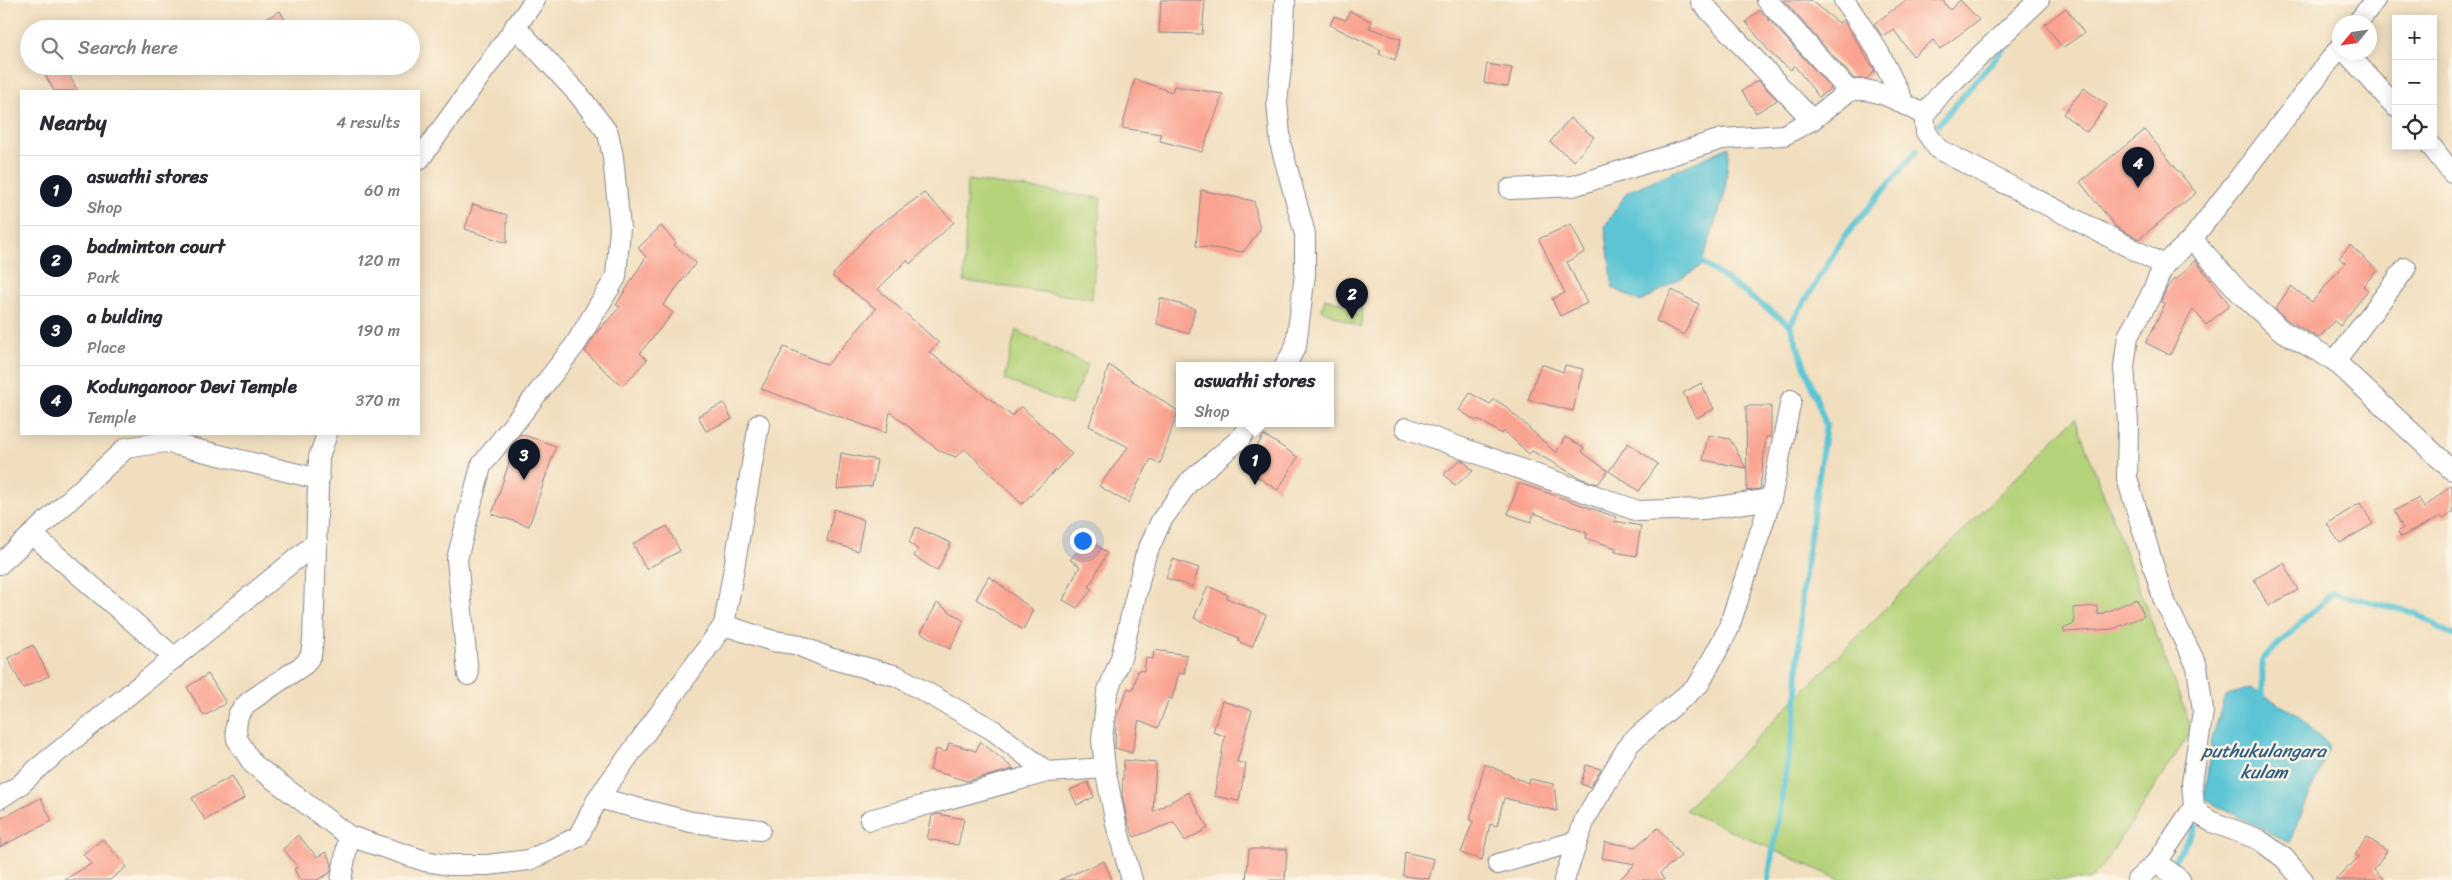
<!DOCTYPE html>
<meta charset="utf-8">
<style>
body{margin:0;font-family:Sriracha,sans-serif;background:#f2f2f3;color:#2b2b33}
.controls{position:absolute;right:15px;top:15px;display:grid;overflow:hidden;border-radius:0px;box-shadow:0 2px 12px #0003}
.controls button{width:45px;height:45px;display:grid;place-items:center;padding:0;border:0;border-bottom:1px solid #e1e1e2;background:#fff;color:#2b2b33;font:25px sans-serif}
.compass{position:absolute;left:2332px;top:15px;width:45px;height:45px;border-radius:50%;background:#fff;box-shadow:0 2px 12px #0003;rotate:241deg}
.you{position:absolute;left:1082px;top:540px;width:18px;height:18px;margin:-12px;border:4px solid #fff;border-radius:50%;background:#1a73e8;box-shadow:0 0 0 8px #1a73e833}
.badge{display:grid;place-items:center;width:32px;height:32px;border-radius:50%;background:#111827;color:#fff;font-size:16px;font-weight:700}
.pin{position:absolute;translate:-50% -41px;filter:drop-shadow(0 1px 2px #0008)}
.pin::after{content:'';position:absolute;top:26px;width:18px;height:15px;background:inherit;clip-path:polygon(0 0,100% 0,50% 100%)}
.popup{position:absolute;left:1176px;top:362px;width:158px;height:65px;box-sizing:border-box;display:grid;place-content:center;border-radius:0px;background:#fff;filter:drop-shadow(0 1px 4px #0005);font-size:16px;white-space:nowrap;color:#7c7c81}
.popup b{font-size:19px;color:#2b2b33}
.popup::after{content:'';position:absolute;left:50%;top:100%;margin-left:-10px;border:10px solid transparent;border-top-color:#fff}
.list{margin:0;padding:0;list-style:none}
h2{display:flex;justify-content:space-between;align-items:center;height:65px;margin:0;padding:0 20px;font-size:21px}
h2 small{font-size:16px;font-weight:400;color:#7c7c81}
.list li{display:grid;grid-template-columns:32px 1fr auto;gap:15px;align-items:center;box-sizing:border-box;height:70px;padding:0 20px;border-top:1px solid #e1e1e2}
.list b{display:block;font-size:19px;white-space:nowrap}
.list p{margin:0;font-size:16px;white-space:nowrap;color:#7c7c81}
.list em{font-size:16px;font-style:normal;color:#7c7c81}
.icon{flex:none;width:28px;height:28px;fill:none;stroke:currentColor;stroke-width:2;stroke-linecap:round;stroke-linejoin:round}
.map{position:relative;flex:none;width:2452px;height:880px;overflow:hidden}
.search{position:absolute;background:#fff;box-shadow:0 2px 12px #0003;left:20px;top:20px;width:400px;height:55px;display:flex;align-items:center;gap:12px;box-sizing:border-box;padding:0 18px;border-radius:28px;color:#7c7c81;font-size:19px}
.panel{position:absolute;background:#fff;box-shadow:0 2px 12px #0003;left:20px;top:90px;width:400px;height:345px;border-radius:0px}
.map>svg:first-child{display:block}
.green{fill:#b5d37a;stroke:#68816c}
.water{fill:#5bc5d5;stroke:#3b7a9a}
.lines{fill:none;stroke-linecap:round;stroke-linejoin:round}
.stream{stroke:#5bc5d5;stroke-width:6}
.building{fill:#faa390}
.minor-casing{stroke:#86868e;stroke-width:22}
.minor{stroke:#fff;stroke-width:20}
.labels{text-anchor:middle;stroke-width:5;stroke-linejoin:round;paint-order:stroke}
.water-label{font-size:18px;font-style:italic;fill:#2e5c82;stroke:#fcf5e5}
</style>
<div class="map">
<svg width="2452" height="880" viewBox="0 0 2452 880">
<rect width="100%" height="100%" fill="#fcf5e5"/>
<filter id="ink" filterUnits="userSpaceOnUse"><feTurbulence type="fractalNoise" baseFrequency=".02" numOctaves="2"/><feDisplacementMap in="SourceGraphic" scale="10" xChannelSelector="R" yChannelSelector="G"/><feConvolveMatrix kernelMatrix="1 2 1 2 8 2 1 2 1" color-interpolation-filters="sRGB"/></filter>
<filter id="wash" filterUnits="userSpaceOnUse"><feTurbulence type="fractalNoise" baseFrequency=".0096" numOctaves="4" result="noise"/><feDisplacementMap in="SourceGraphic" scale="20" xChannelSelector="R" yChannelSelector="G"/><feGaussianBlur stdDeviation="1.12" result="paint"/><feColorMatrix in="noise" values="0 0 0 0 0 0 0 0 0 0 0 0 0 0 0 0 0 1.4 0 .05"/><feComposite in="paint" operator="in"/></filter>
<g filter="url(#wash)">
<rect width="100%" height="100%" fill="#f1debe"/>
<g class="green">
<polygon points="967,180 1101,198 1092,299 964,281"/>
<polygon points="1325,298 1362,309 1361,328 1322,310"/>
<polygon points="1016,330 1088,365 1071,405 1004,380"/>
<polygon points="2075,418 2192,730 2105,863 2090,880 1841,880 1685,810"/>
</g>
<g class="water">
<polygon points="1729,147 1725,193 1701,266 1641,302 1613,288 1605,226 1627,192"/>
<polygon points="2250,688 2295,713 2330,746 2289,843 2204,799 2212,739 2225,696"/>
</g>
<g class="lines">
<g class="stream">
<polyline points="1939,124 2009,42"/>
<polyline points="1696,258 1790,325 1826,425 1802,593 1796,711 1768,880"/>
<polyline points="1790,325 1845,236 1917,150"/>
<polyline points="2263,703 2262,660 2332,593 2415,613 2452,635"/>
<polyline points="2173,862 2196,827"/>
</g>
</g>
<g id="blocks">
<g class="building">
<polygon points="1161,0 1205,0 1202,34 1159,33"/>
<polygon points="1783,0 1810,0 1839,23 1843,20 1875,71 1866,79 1854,79"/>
<polygon points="1906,0 1942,0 1950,10 1960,0 1979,20 1940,49 1933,40 1913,56 1894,30 1883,37 1874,24"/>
<polygon points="2066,8 2084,33 2062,48 2045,24"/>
<polygon points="1760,10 1831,88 1819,97 1794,65 1791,70 1773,56 1746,22"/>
<polygon points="280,11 290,29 247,29"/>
<polygon points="1350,11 1372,22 1369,28 1401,39 1395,60 1379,54 1381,50 1330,25 1334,16 1346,20"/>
<polygon points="1487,64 1512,68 1508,87 1484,83"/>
<polygon points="40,66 64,66 78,91 54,91"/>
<polygon points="1135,79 1172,92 1174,86 1223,94 1202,152 1160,141 1161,134 1122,128"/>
<polygon points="1758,80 1777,100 1756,113 1742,91"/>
<polygon points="2084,88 2107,105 2087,132 2063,114"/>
<polygon points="1570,118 1594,137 1574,161 1550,142"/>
<polygon points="2145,130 2196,193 2139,239 2116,227 2080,182"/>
<polygon points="1201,190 1254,201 1260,230 1243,252 1196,246"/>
<polygon points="924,193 954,222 910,264 907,260 878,289 939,343 929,352 1012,416 1021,406 1072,454 1022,504 965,449 956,457 940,451 890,412 886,433 761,389 784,347 827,365 876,309 832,276 872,230"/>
<polygon points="473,204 507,215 507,243 465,229"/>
<polygon points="1571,224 1585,252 1567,262 1587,303 1560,316 1552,299 1565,293 1539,239"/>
<polygon points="661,226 676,243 674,245 696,263 663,305 673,313 640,353 647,360 622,386 585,352 597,332 620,307 616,305 646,257 638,248"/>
<polygon points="2350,245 2377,270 2363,286 2368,290 2340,326 2334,321 2319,338 2289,321 2275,309 2291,286 2312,302 2345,263 2339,258"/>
<polygon points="2195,260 2230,305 2206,325 2193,309 2170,355 2146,343 2165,304 2161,301 2167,288 2174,279 2176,280"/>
<polygon points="1672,290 1699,304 1684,335 1656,321"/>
<polygon points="1160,298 1195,309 1189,334 1157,324"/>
<polygon points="1541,364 1563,372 1565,365 1583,369 1573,411 1528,400"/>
<polygon points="1109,365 1178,411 1160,464 1151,459 1128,503 1099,486 1128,447 1089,426"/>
<polygon points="1701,383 1714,409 1696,418 1683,393"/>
<polygon points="1470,393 1490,404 1494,399 1505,406 1556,453 1565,437 1584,448 1582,452 1608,471 1598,484 1580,478 1532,451 1529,454 1504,431 1502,434 1478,419 1476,421 1459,410"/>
<polygon points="724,403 732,419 706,431 698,416"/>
<polygon points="1746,406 1771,406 1771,437 1766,437 1760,489 1747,491"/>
<polygon points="521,434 556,446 529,526 492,514 517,439"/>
<polygon points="1264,435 1298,457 1278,490 1243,468"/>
<polygon points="1708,435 1730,439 1746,468 1703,460"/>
<polygon points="1628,443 1658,464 1639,491 1609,471"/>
<polygon points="841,453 877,460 872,486 837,489"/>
<polygon points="1460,460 1465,462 1473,471 1455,486 1444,474"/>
<polygon points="1519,483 1616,517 1614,521 1641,526 1636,556 1615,552 1616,548 1586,538 1587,533 1534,513 1531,522 1508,514"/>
<polygon points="2452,484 2452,512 2444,519 2441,516 2401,537 2398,532 2403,528 2394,511 2419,498 2424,508"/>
<polygon points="2360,503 2373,524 2340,543 2327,524"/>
<polygon points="834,509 864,520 858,551 827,541"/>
<polygon points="667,526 680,551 646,569 633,544"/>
<polygon points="916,527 951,543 937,571 914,556 918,550 909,542"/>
<polygon points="1087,539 1107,553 1089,587 1092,589 1077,608 1063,600 1080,566 1070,560"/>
<polygon points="1173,559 1199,568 1192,587 1166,578"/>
<polygon points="2284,563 2298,590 2268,606 2254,579"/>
<polygon points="989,576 1033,610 1023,630 976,599"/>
<polygon points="1208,586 1228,595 1227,598 1266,615 1252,647 1238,641 1239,638 1194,618"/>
<polygon points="2137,599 2144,616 2113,629 2064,632 2063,629 2074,624 2073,608 2097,606 2098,615"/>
<polygon points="937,603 964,621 950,649 921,633"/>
<polygon points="33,645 49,676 23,688 8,658"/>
<polygon points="1154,650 1187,655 1184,674 1179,673 1172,699 1169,698 1158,728 1139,720 1132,753 1115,748 1116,718 1128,688 1133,690 1138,670 1144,671 1146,658 1153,659"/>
<polygon points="208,674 226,703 204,716 187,687"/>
<polygon points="1222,701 1252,710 1237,762 1246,764 1239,801 1214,796 1225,736 1213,732"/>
<polygon points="980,741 1014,769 967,781 930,770 936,749 946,752 949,743 976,751"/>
<polygon points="1124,760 1156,763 1153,812 1188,792 1208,828 1185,841 1174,822 1134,837 1127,820 1122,794"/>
<polygon points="1485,764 1528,783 1530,779 1554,784 1557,811 1504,798 1497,826 1490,824 1482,860 1461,853 1473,821 1470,820"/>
<polygon points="1586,765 1601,769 1590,787 1581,784"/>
<polygon points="232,776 245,798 205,820 192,798"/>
<polygon points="1088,782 1094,797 1077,805 1070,790"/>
<polygon points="41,798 52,821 0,847 0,819"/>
<polygon points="938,814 964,819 958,845 927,839 932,816"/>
<polygon points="1658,828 1681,856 1660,873 1664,880 1619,880 1635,864 1602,858 1605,842 1635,847"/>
<polygon points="298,835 317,857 326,852 332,864 330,873 317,880 300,880 294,869 298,867 283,849"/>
<polygon points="2367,837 2387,851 2374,870 2385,880 2335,880 2359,857 2355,855"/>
<polygon points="103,839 126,867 110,880 64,880 91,864 83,854"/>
<polygon points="1249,849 1287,849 1285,880 1246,880"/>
<polygon points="1405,852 1434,859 1429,879 1403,876"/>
<polygon points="1104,861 1112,880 1059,880"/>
</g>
</g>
</g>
<g filter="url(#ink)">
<use href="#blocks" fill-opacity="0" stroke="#86868e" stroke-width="1"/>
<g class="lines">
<defs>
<g id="minor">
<polyline points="1285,0 1283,51 1277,102 1281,146 1305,234 1305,274 1296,346 1285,366"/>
<path d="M1767,0l82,91c27,-5 52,11 75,24"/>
<polyline points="1844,0 1878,51 1905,105"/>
<polyline points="2039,0 1943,91 1924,115 1926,132 1938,149 2164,265"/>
<polyline points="1701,2 1812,120"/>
<polyline points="2358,22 2375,0"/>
<polyline points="2346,52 2396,107"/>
<polyline points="2431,146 2452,173"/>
<polyline points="419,160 535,0"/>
<polyline points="1510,189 1573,186 1722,139 1784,135 1812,120 1849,91"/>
<polyline points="2192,239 2242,295 2282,331 2335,361 2452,470"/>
<polyline points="2335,361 2406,268"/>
<polyline points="759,424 724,625 773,641 795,644 829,658 897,676 993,730 1047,772"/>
<polyline points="1406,428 1638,511 1704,509 1771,499"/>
<polyline points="327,434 319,457 313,640 311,655 305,664 250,701 243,708 238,715 236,728 237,739 253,764 349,836 341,880"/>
<polyline points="33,535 175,658"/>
<polyline points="0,564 126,448 165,442 319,479"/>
<polyline points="468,675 457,559 481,466 575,345 616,277 620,228 613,157 608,133 579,95 515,26"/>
<polyline points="0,798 20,785 38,768 317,542"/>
<polyline points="598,798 691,822 760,830"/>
<polyline points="870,820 1047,772 1105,768"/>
<polyline points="349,836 425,861 449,865 488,865 529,860 578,837 598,798 724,625"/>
<polyline points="2157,862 2180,880"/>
<polyline points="1498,864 1577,841"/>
<polyline points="1132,880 1116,824 1105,768 1102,739 1107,693 1121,658 1145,557 1161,521 1189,482 1240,439 1250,424"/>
<polyline points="1564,880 1585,819 1630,743 1699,684 1728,630 1771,499 1791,400"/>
<polyline points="2137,880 2157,862 2194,807"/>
<polyline points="2303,880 2284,858 2258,839 2212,822 2202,816 2194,807 2192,783 2203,711 2197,666 2163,598 2127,478 2128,423 2124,367 2128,336 2149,299 2164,265 2192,239 2340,47"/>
</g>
</defs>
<use href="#minor" class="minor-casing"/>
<use href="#minor" class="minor"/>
</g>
</g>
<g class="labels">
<g class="water-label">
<text x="2264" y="757">puthukulangara<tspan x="2264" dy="21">kulam</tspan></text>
</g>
</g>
</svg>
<div class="controls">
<button>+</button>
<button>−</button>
<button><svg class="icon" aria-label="locate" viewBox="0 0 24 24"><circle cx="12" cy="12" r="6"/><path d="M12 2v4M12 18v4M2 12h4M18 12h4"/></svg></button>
</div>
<svg class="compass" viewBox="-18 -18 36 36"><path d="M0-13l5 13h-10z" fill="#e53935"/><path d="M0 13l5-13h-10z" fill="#7c7c81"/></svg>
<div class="you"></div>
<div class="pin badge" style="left:1255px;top:485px">1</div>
<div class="popup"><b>aswathi stores</b>Shop</div>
<div class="pin badge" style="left:1352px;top:319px">2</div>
<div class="pin badge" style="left:524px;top:480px">3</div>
<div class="pin badge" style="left:2138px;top:188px">4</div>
<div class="search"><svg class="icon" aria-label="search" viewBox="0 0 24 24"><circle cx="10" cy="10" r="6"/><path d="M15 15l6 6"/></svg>Search here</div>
<section class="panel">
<h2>Nearby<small>4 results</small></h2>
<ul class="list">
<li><span class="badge">1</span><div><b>aswathi stores</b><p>Shop</p></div><em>60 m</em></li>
<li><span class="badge">2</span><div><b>badminton court</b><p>Park</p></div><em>120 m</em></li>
<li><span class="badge">3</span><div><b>a bulding</b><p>Place</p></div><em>190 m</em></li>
<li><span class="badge">4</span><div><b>Kodunganoor Devi Temple</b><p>Temple</p></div><em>370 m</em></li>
</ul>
</section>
</div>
